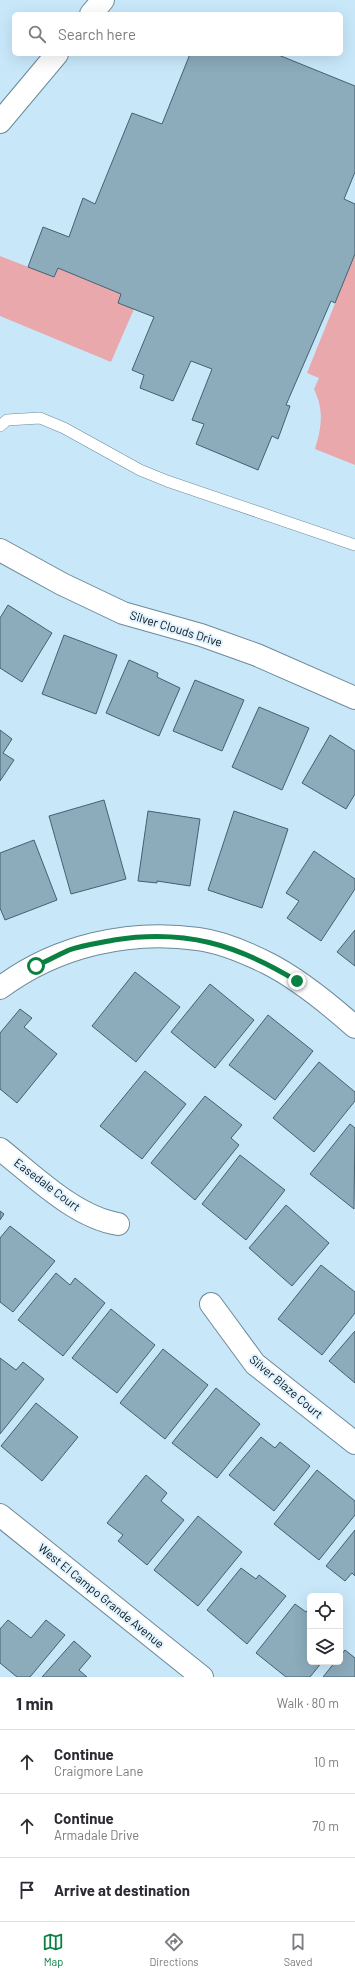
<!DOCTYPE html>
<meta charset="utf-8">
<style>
body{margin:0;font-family:Barlow,sans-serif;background:#f7f7f7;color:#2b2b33}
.controls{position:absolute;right:12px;bottom:12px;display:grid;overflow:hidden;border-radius:6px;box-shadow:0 4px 16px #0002}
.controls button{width:36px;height:36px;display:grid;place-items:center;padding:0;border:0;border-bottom:1px solid #e1e1e2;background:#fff;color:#2b2b33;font:20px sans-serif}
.stop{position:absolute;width:12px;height:12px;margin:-9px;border:3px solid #0b8043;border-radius:50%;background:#fff}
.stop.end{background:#0b8043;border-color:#fff;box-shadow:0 1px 4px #0008}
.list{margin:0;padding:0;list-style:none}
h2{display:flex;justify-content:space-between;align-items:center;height:52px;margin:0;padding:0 16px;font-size:17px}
h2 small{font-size:13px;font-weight:400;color:#7c7c81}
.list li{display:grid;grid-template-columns:26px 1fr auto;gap:12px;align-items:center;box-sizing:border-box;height:64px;padding:0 16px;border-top:1px solid #e1e1e2}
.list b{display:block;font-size:15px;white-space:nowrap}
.list p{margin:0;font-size:13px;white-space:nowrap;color:#7c7c81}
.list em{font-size:13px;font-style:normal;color:#7c7c81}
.icon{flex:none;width:22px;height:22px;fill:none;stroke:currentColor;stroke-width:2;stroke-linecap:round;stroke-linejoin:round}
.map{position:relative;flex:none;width:355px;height:1677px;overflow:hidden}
.search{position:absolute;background:#fff;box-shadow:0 4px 16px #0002;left:12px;right:12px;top:12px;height:44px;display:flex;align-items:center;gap:10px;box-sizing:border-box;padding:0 14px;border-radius:6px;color:#7c7c81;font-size:15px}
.sheet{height:244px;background:#fff}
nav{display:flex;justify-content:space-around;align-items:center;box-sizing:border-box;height:56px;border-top:1px solid #e1e1e2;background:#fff;font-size:11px;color:#7c7c81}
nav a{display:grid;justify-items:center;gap:2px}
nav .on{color:#0b8043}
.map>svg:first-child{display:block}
.green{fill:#e8a8ac}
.building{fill:#8cabbb;stroke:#456170}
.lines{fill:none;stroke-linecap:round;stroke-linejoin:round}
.lane-casing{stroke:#6c8a9a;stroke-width:12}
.street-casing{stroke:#6c8a9a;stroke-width:24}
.secondary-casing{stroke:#6c8a9a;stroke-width:24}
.lane{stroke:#fff;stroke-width:11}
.street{stroke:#fff;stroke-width:22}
.secondary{stroke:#fff;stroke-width:22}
.route{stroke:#0b8043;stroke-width:5}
.labels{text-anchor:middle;stroke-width:4;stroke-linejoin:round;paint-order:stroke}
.street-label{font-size:12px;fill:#09141a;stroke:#e0f3fe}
</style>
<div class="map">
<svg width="355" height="1677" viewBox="0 0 355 1677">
<rect width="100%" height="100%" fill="#c8e8fa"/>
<g class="green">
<path d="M355,254v211l-40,-16c7,-22 9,-39 -1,-60l5,-11 -12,-5z"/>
<polygon points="0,256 54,277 58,268 121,294 118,303 134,309 111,362 0,316"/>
</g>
<g class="building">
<polygon points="190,54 276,54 355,86 355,172 344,199 355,204 355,254 335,303 331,301 286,405 290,406 278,439 272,436 258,470 196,444 204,424 192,420 212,369 191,361 173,401 140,388 144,375 132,370 154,317 118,303 121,294 58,268 54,277 28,267 43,227 69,237 83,198 95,204 132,113 162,124"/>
<polygon points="8,605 52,633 22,682 0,668 0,618"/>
<polygon points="64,635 117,655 96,714 42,694"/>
<polygon points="129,660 158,673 157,677 180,688 159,736 106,713"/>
<polygon points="195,680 244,700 222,751 173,731"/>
<polygon points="259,707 309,728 282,790 232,767"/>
<polygon points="0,730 12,739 3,753 14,760 0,781"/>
<polygon points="330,735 355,751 355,794 346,809 302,783"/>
<polygon points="104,800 126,879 71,894 49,816"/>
<polygon points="148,811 200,819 190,886 157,881 157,883 138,881"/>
<polygon points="234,811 288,829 262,908 208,890"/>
<polygon points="34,840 57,900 5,920 0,908 0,853"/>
<polygon points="314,851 355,879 355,889 321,941 287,918 299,901 286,893"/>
<polygon points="355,930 355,966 337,952"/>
<polygon points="135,972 180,1007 136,1062 92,1026"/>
<polygon points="210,984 254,1020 215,1068 171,1032"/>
<polygon points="20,1009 32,1018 24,1027 57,1054 17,1103 0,1089 0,1033"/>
<polygon points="268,1015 313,1051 275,1100 229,1065"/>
<polygon points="319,1062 355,1092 355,1101 314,1152 273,1118"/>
<polygon points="145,1071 186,1104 142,1159 100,1126"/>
<polygon points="205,1096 242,1125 231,1138 239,1145 195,1200 151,1163"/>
<polygon points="350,1124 355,1128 354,1209 310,1174"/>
<polygon points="240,1155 285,1190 246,1240 202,1204"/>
<polygon points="286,1205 329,1243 292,1286 249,1248"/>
<polygon points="0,1211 4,1214 0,1220"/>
<polygon points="10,1226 55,1261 13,1312 0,1302 0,1238"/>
<polygon points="321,1265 355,1292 355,1313 322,1355 278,1319"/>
<polygon points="56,1273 70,1285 75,1278 105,1303 63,1356 18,1320"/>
<polygon points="111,1309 155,1345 117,1393 72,1358"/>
<polygon points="355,1331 355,1383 329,1361"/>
<polygon points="163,1349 208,1385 165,1439 120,1403"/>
<polygon points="0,1358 16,1370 23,1362 44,1379 0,1434"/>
<polygon points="216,1388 260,1424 217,1478 172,1443"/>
<polygon points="36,1403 78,1437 42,1481 1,1446"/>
<polygon points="261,1437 275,1448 280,1442 310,1466 274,1511 229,1475"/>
<polygon points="317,1470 355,1501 355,1515 319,1560 274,1524"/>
<polygon points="146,1475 167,1493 161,1501 184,1520 147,1565 118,1541 123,1535 107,1523"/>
<polygon points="198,1516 242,1552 198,1606 154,1570"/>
<polygon points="355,1530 355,1576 352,1573 345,1581 326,1566"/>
<polygon points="241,1568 256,1579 259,1575 286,1596 247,1644 207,1610"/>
<polygon points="295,1604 306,1612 310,1607 310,1662 322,1662 310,1677 286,1677 256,1653"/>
<polygon points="8,1620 31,1638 46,1620 65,1635 30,1677 17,1677 0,1663 0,1629"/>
<polygon points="74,1641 91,1656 79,1670 87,1677 42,1677"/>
<polygon points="345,1650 355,1658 355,1677 323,1677 335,1662 340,1662 340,1656"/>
</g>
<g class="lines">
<defs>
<polyline id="lane" points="0,426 7,420 40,418 64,428 140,470 167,481 355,545"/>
<g id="street">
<polyline points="0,550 62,584 123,613 201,635 257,655 355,698"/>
<path d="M0,988c56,-42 129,-59 198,-49 23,3 49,14 69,24 32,16 62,41 88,64"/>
<path d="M0,1149c34,27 75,68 118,75"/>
<polyline points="211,1304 255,1364 355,1443"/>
</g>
<g id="secondary">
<polyline points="91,14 103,0"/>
<polyline points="0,122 57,54"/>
<polyline points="0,1515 202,1677"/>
</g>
</defs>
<use href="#lane" class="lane-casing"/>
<use href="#street" class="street-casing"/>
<use href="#secondary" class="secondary-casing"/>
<use href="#lane" class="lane"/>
<use href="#street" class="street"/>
<use href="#secondary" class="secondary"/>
</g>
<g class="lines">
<path class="route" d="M36,966c11,-5 22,-11 33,-16 14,-5 30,-7 45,-10 71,-11 122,4 183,41"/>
</g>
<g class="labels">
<g class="street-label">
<text transform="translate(176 629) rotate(17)" y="4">Silver Clouds Drive</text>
<text transform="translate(47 1185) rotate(37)" y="4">Easedale Court</text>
<text transform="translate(286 1387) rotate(40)" y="4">Silver Blaze Court</text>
<text transform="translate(101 1596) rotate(39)" y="4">West El Campo Grande Avenue</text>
</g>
</g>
</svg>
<div class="controls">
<button><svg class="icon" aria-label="locate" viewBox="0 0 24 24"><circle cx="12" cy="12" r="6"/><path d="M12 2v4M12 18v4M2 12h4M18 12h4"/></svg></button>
<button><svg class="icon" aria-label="layers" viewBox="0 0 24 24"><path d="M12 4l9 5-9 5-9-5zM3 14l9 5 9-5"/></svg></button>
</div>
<div class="stop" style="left:36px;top:966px"></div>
<div class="stop end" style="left:297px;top:981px"></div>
<div class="search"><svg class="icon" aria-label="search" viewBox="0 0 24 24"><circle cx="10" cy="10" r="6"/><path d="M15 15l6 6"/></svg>Search here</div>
</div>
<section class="sheet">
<h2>1 min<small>Walk · 80 m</small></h2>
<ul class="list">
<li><svg class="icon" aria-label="ahead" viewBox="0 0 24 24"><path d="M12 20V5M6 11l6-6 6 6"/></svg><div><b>Continue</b><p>Craigmore Lane</p></div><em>10 m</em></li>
<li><svg class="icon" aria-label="ahead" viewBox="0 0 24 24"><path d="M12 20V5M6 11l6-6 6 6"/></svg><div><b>Continue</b><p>Armadale Drive</p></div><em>70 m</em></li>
<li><svg class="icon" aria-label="arrive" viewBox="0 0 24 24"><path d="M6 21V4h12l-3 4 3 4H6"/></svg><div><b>Arrive at destination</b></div></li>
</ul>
</section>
<nav>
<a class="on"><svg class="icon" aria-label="map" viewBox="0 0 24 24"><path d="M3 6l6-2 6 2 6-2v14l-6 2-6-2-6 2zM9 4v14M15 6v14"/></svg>Map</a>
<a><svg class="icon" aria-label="directions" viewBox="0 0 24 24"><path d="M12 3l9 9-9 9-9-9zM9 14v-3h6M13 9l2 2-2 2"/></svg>Directions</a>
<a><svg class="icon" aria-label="saved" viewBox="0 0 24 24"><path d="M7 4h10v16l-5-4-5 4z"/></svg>Saved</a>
</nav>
